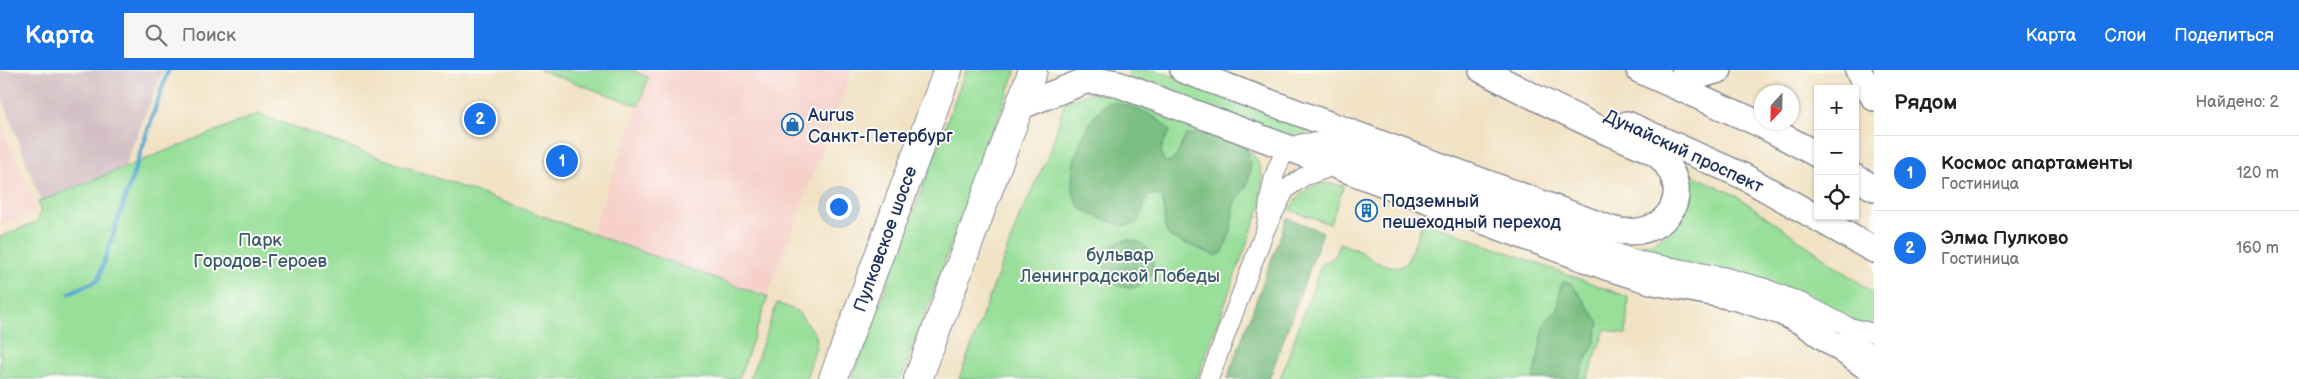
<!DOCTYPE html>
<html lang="ru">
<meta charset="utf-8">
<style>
body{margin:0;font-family:"Balsamiq Sans",sans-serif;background:#f6f6f6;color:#222}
.controls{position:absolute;right:15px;top:15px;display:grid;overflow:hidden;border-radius:0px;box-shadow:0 1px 4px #0004}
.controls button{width:45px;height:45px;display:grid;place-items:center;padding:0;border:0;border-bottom:1px solid #e0e0e0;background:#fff;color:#222;font:25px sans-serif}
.compass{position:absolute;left:1754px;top:15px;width:45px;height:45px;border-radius:50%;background:#fff;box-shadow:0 1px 4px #0004;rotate:202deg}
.you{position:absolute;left:838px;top:136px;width:18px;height:18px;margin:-12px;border:4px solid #fff;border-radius:50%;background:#1a73e8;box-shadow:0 0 0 8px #1a73e833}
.badge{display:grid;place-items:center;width:32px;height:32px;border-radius:50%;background:#1a73e8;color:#fff;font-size:16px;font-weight:700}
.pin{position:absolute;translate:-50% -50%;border:2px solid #fff;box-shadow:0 1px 5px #0006}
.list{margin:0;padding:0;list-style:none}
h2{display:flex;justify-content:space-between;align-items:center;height:65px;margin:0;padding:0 20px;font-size:21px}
h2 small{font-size:16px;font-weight:400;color:#767676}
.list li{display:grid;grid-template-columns:32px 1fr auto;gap:15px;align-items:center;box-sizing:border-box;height:75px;padding:0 20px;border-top:1px solid #e0e0e0}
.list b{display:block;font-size:19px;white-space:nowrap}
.list p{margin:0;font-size:16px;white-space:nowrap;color:#767676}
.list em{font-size:16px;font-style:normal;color:#767676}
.icon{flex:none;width:28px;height:28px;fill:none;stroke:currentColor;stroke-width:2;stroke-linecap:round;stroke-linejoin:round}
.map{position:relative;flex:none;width:1874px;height:309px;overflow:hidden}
header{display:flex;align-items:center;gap:30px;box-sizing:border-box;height:70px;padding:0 25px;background:#1a73e8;color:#fff}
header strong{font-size:24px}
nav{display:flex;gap:28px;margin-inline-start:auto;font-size:18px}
.search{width:350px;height:45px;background:#f6f6f6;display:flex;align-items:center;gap:12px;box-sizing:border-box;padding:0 18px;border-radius:0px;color:#767676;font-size:19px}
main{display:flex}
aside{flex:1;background:#fff}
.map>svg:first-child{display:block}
.built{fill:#f7d0ca}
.industrial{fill:#d2bec2}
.green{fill:#98df99;stroke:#5a877c}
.forest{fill:#7abe81;stroke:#4a7670}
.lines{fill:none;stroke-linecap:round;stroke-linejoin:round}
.stream{stroke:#54aad0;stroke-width:4.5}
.street-casing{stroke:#868891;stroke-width:20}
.secondary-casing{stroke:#868891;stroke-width:28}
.primary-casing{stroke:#868891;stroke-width:30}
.street{stroke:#fff;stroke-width:18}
.secondary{stroke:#fff;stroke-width:25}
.primary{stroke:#fff;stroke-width:28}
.labels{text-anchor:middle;stroke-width:4;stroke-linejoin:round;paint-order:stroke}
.poi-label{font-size:18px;fill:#1b2f5e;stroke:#fdfcf7;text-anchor:start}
.street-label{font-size:18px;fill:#1b2f5e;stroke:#fdfcf7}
.park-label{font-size:18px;fill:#3a5b6d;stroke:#fdfcf7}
</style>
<header>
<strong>Карта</strong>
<div class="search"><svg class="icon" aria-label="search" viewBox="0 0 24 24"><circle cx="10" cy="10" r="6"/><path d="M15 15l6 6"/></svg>Поиск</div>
<nav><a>Карта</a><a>Слои</a><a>Поделиться</a></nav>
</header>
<main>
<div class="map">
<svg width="1874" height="309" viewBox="0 0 1874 309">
<rect width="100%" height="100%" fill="#fdfcf7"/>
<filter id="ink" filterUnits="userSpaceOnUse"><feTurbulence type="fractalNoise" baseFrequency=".02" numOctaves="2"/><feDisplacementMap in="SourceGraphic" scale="10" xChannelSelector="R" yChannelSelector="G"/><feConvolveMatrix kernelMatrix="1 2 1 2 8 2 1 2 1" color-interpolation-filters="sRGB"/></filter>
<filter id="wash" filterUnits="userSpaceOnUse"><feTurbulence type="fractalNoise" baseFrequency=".0096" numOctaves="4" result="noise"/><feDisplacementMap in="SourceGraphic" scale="20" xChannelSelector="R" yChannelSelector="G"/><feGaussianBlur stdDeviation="1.12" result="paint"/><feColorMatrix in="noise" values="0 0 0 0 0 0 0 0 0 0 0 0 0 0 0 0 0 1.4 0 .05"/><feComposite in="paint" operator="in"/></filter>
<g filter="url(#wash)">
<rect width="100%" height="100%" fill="#f1e2c4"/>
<g class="built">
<polygon points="632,0 852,0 767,227 591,163 648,7"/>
<polygon points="0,49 37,142 0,155"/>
</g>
<polygon class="industrial" points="0,0 163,0 103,150 73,216 0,22"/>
<g class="green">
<polygon points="540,0 636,0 635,2 648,7 639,36"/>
<polygon points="966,0 1016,0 901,309 852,309"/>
<polygon points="1130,0 1156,0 1314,58 1294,71 1126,11"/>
<path d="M1089,23l25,3 126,47c19,13 26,29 20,52l4,2 -67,182h-238l61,-164 30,-63 14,-47 2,-4z"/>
<polygon points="258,44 768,227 739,309 0,309 0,167 36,152 41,143 38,132"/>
<path d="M1685,101l52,25 137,97v35l-230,-73 -28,-11c34,9 71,-14 72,-50 1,-8 -1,-16 -3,-23z"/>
<path d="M1324,113l20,3 -14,38 -40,-14c7,-15 17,-23 34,-27z"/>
<path d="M1423,151l205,76 -2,38 -21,-6 -18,50h-307l42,-116c12,-3 15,-8 18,-20l21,9 14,10 22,6 10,-5z"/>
<polygon points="777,233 797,241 816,265 817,273 806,309 750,309"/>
</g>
<g class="forest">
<path d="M1110,32c17,1 53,15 60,30 -7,11 -13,19 -4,31 14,-4 13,-16 20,-28 19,-3 45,3 61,15l4,15 -4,21 -13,17 -3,28 -8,21 -7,4 -46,-19 -5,-9 -2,-29 -7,-4h-8c-3,8 -6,19 -10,26 -10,13 -47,-7 -58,-13 -8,-11 -9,-27 -7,-41 2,-16 21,-60 37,-65z"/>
<polygon points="1287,148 1323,162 1269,309 1227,309"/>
<circle cx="1129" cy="194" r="24"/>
<polygon points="1563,212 1570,212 1599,252 1595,272 1577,309 1533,309 1544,257 1547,250 1558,240 1560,218"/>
</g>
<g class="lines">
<polyline class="stream" points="70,223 98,210 168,0"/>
</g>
</g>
<g filter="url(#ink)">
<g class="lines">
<defs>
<g id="street">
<path d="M1266,158c2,-21 6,-68 25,-80 10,-7 22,-6 34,-5l311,117 86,16 43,12 40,16 44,23 25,6"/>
<polyline points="1843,271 1874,283"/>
<polyline points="1209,309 1266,158 1286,119 1303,107 1337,95"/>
</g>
<g id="secondary">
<path d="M1183,0l428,159c51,15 87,-33 50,-71 -10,-10 -38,-19 -52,-25 -43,-20 -85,-41 -127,-63"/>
<polyline points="1639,0 1760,54 1818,85"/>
<polyline points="1685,0 1705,4 1719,0"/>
<polyline points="1858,0 1874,28"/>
<polyline points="1019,37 1085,11 1112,12 1606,197 1654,212 1738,228 1781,242 1802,252 1874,302"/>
<polyline points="1627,54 1743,106 1874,180"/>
<polyline points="1855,107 1874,118"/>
</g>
<g id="primary">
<polyline points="833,309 948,0"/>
<polyline points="918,309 1033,0"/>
</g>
</defs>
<use href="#street" class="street-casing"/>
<use href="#secondary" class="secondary-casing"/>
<use href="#primary" class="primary-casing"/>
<use href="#street" class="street"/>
<use href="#secondary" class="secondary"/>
<use href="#primary" class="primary"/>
</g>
</g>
<defs>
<symbol id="shop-ring" viewBox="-11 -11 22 22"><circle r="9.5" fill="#fdfcf7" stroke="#1f6fb2" stroke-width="1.5"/><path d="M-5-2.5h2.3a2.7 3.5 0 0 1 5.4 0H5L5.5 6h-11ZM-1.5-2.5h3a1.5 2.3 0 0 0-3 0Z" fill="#1f6fb2"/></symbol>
<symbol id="building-ring" viewBox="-11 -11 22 22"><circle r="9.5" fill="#fdfcf7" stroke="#1f6fb2" stroke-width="1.5"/><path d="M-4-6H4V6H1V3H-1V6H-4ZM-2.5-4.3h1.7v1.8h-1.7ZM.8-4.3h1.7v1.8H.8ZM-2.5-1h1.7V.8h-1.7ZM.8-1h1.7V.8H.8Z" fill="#1f6fb2"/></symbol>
</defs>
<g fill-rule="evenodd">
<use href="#shop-ring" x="780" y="42" width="25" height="25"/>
<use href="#building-ring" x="1354" y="128" width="25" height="25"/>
</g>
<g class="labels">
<g class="poi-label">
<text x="808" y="51">Aurus<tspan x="808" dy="21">Санкт-Петербург</tspan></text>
<text x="1382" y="137">Подземный<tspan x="1382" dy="21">пешеходный переход</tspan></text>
</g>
<g class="street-label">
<text transform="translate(1684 81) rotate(25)" y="6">Дунайский проспект</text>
<text transform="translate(885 169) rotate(-70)" y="6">Пулковское шоссе</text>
</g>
<g class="park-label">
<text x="260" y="176">Парк<tspan x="260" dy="21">Городов-Героев</tspan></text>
<text x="1120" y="191">бульвар<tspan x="1120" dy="21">Ленинградской Победы</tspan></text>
</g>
</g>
</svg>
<div class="controls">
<button>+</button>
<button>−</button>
<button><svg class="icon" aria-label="locate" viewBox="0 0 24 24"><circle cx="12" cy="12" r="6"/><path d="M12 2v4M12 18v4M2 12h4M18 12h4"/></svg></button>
</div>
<svg class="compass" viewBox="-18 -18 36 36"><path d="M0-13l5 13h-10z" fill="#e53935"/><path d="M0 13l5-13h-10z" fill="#767676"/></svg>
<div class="you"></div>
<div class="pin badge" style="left:562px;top:91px">1</div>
<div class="pin badge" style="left:480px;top:49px">2</div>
</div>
<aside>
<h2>Рядом<small>Найдено: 2</small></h2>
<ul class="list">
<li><span class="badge">1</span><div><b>Космос апартаменты</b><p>Гостиница</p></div><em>120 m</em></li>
<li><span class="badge">2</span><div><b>Элма Пулково</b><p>Гостиница</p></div><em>160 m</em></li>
</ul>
</aside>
</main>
